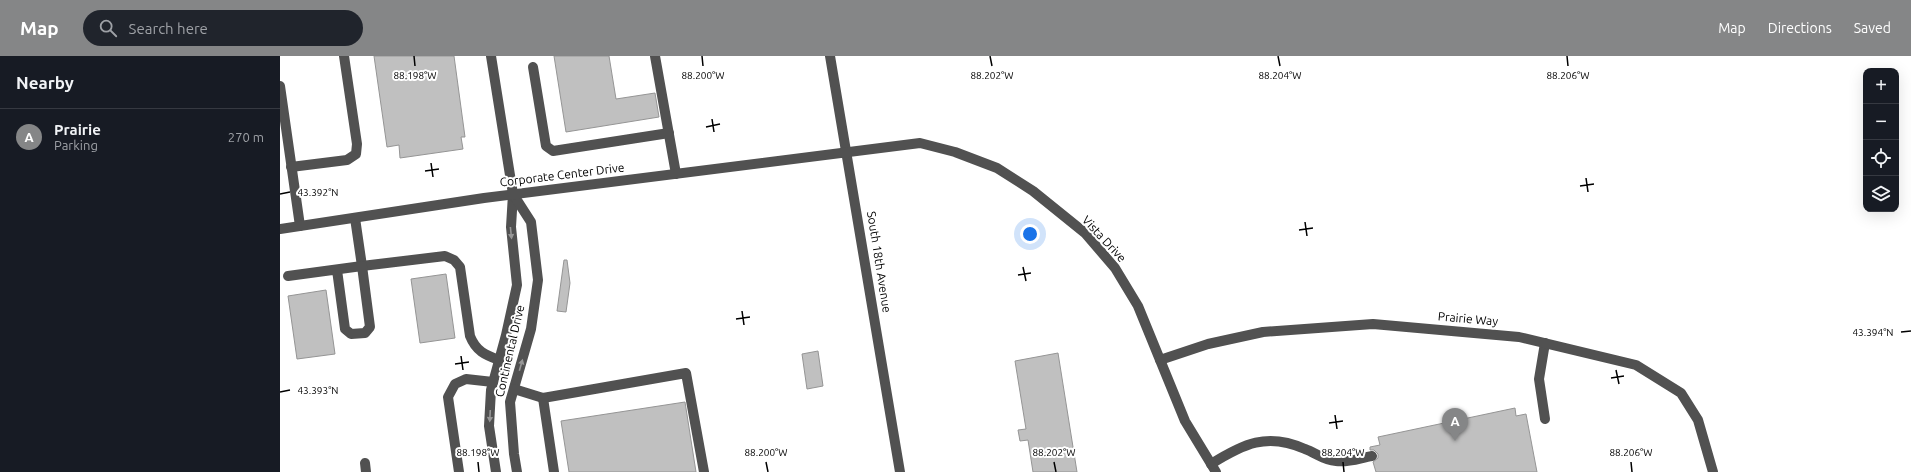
<!DOCTYPE html>
<meta charset="utf-8">
<style>
body{margin:0;font-family:Ubuntu,sans-serif;background:#20242c;color:#f1f3f6}
.controls{position:absolute;right:12px;top:12px;display:grid;overflow:hidden;border-radius:8px;box-shadow:0 4px 16px #0002}
.controls button{width:36px;height:36px;display:grid;place-items:center;padding:0;border:0;border-bottom:1px solid #363941;background:#171b24;color:#f1f3f6;font:20px sans-serif}
.you{position:absolute;left:750px;top:178px;width:14px;height:14px;margin:-10px;border:3px solid #fff;border-radius:50%;background:#1a73e8;box-shadow:0 0 0 6px #1a73e833}
.badge{display:grid;place-items:center;width:26px;height:26px;border-radius:50%;background:#858687;color:#fff;font-size:13px;font-weight:700}
.pin{position:absolute;translate:-50% -33px;filter:drop-shadow(0 1px 2px #0008)}
.pin::after{content:'';position:absolute;top:21px;width:14px;height:12px;background:inherit;clip-path:polygon(0 0,100% 0,50% 100%)}
.list{margin:0;padding:0;list-style:none}
h2{display:flex;justify-content:space-between;align-items:center;height:52px;margin:0;padding:0 16px;font-size:17px}
h2 small{font-size:13px;font-weight:400;color:#9ea1a6}
.list li{display:grid;grid-template-columns:26px 1fr auto;gap:12px;align-items:center;box-sizing:border-box;height:56px;padding:0 16px;border-top:1px solid #363941}
.list b{display:block;font-size:15px;white-space:nowrap}
.list p{margin:0;font-size:13px;white-space:nowrap;color:#9ea1a6}
.list em{font-size:13px;font-style:normal;color:#9ea1a6}
.icon{flex:none;width:22px;height:22px;fill:none;stroke:currentColor;stroke-width:2;stroke-linecap:round;stroke-linejoin:round}
.map{position:relative;flex:none;width:1631px;height:416px;overflow:hidden}
header{display:flex;align-items:center;gap:24px;box-sizing:border-box;height:56px;padding:0 20px;background:#858687;color:#fff}
header strong{font-size:19px}
nav{display:flex;gap:22px;margin-inline-start:auto;font-size:14px}
.search{width:280px;height:36px;background:#20242c;display:flex;align-items:center;gap:10px;box-sizing:border-box;padding:0 14px;border-radius:22px;color:#9ea1a6;font-size:15px}
main{display:flex}
aside{flex:1;background:#171b24}
.map>svg:first-child{display:block}
.building{fill:#c0c0c0;stroke:#959595}
.lines{fill:none;stroke-linecap:round;stroke-linejoin:round}
.minor{stroke:#515151;stroke-width:10}
.oneway{fill:#979797}
.ticks{fill:none;stroke:#000;stroke-width:1.5}
.labels{text-anchor:middle;stroke-width:4;stroke-linejoin:round;paint-order:stroke}
.street-label{font-size:12px;fill:#000;stroke:#fff}
.ticks-label{font-size:10px;text-anchor:middle;fill:#000;stroke:#fff;stroke-width:4;stroke-linejoin:round;paint-order:stroke}
</style>
<header>
<strong>Map</strong>
<div class="search"><svg class="icon" aria-label="search" viewBox="0 0 24 24"><circle cx="10" cy="10" r="6"/><path d="M15 15l6 6"/></svg>Search here</div>
<nav><a>Map</a><a>Directions</a><a>Saved</a></nav>
</header>
<main>
<aside>
<h2>Nearby<small></small></h2>
<ul class="list">
<li><span class="badge">A</span><div><b>Prairie</b><p>Parking</p></div><em>270 m</em></li>
</ul>
</aside>
<div class="map">
<svg width="1631" height="416" viewBox="0 0 1631 416">
<rect width="100%" height="100%" fill="#fff"/>
<g class="building">
<polygon points="94,0 174,0 185,81 181,81 183,93 120,102 119,89 107,91"/>
<polygon points="274,0 329,0 336,43 375,37 379,61 286,76"/>
<polygon points="284,204 287,204 290,227 286,256 277,255"/>
<polygon points="166,218 175,282 140,287 131,223"/>
<polygon points="46,234 55,298 17,303 8,240"/>
<polygon points="538,295 543,330 527,333 522,298"/>
<polygon points="778,297 797,416 753,416 748,384 740,385 738,374 746,373 735,305"/>
<polygon points="405,346 416,416 289,416 281,365"/>
<polygon points="1235,352 1236,360 1246,358 1257,416 1096,416 1093,406 1098,402 1098,398 1094,394 1090,394 1090,391 1100,389 1098,381"/>
</g>
<g class="lines">
<g class="minor">
<polyline points="211,0 233,138 231,171 237,229 226,279 211,334 209,370 216,416"/>
<polyline points="375,0 396,118"/>
<polyline points="550,0 620,416"/>
<polyline points="253,11 266,90 273,95 389,77"/>
<polyline points="0,30 20,170"/>
<polyline points="11,111 67,104 76,98 77,88 64,0"/>
<polyline points="233,138 251,166 258,224 251,273 230,346 234,398 237,416"/>
<path d="M75,162l7,48 83,-10 9,4 6,7 10,69c6,15 15,19 29,24"/>
<polyline points="0,173 204,142 640,87 675,96 717,112 753,135 805,177 835,212 858,250 905,365 936,416"/>
<polyline points="8,220 82,210 90,271 85,277 71,278 65,273 57,214"/>
<polyline points="1265,287 1259,323 1265,363"/>
<polyline points="880,304 928,288 983,276 1093,268 1239,281 1356,309 1401,337 1418,364 1433,416"/>
<polyline points="234,333 263,342 406,317 424,416"/>
<polyline points="263,342 274,416"/>
<polyline points="85,407 86,416"/>
<path d="M931,408c32,-20 56,-32 94,-15 11,4 18,11 31,12 12,2 24,-3 36,-5"/>
<polyline points="179,416 168,341 175,328 186,323 213,326"/>
</g>
</g>
<defs><path id="oneway-solid" d="M-6-.8H1V-3.2L6.5 0L1 3.2V.8H-6Z"/></defs>
<g class="oneway">
<use href="#oneway-solid" transform="translate(231 177) rotate(84)"/>
<use href="#oneway-solid" transform="translate(241 309) rotate(-74)"/>
<use href="#oneway-solid" transform="translate(210 360) rotate(93)"/>
</g>
<path class="ticks" d="M134,0l1,10M422,0l1,10M710,0l2,10M998,0l2,10M1287,0l1,10M432,63l2,13M426,71l14,-3M151,107l2,14M145,115l14,-2M1306,122l2,14M1300,130l14,-2M0,138l10,-2M1025,166l2,14M1019,174l14,-2M743,211l3,14M738,219l13,-2M462,255l2,14M456,263l14,-2M1621,276l10,-1M181,300l2,14M175,308l14,-2M1336,314l3,14M1331,322l13,-2M0,336l10,-2M1055,359l2,14M1049,367l14,-2M198,406l1,10M486,406l2,10M774,406l2,10M1063,406l1,10M1351,406l1,10"/>
<g class="labels">
<g class="street-label">
<text transform="translate(282 119) rotate(-7)" y="4">Corporate Center Drive</text>
<text transform="translate(824 183) rotate(47)" y="4">Vista Drive</text>
<text transform="translate(599 206) rotate(81)" y="4">South 18th Avenue</text>
<text transform="translate(1188 263) rotate(5)" y="4">Prairie Way</text>
<text transform="translate(230 295) rotate(-77)" y="4">Continental Drive</text>
</g>
</g>
<g class="ticks-label">
<text x="135" y="23">88.198°W</text>
<text x="423" y="23">88.200°W</text>
<text x="712" y="23">88.202°W</text>
<text x="1000" y="23">88.204°W</text>
<text x="1288" y="23">88.206°W</text>
<text x="38" y="140">43.392°N</text>
<text x="1593" y="280">43.394°N</text>
<text x="38" y="338">43.393°N</text>
<text x="198" y="400">88.198°W</text>
<text x="486" y="400">88.200°W</text>
<text x="774" y="400">88.202°W</text>
<text x="1063" y="400">88.204°W</text>
<text x="1351" y="400">88.206°W</text>
</g>
</svg>
<div class="controls">
<button>+</button>
<button>−</button>
<button><svg class="icon" aria-label="locate" viewBox="0 0 24 24"><circle cx="12" cy="12" r="6"/><path d="M12 2v4M12 18v4M2 12h4M18 12h4"/></svg></button>
<button><svg class="icon" aria-label="layers" viewBox="0 0 24 24"><path d="M12 4l9 5-9 5-9-5zM3 14l9 5 9-5"/></svg></button>
</div>
<div class="you"></div>
<div class="pin badge" style="left:1175px;top:385px">A</div>
</div>
</main>
